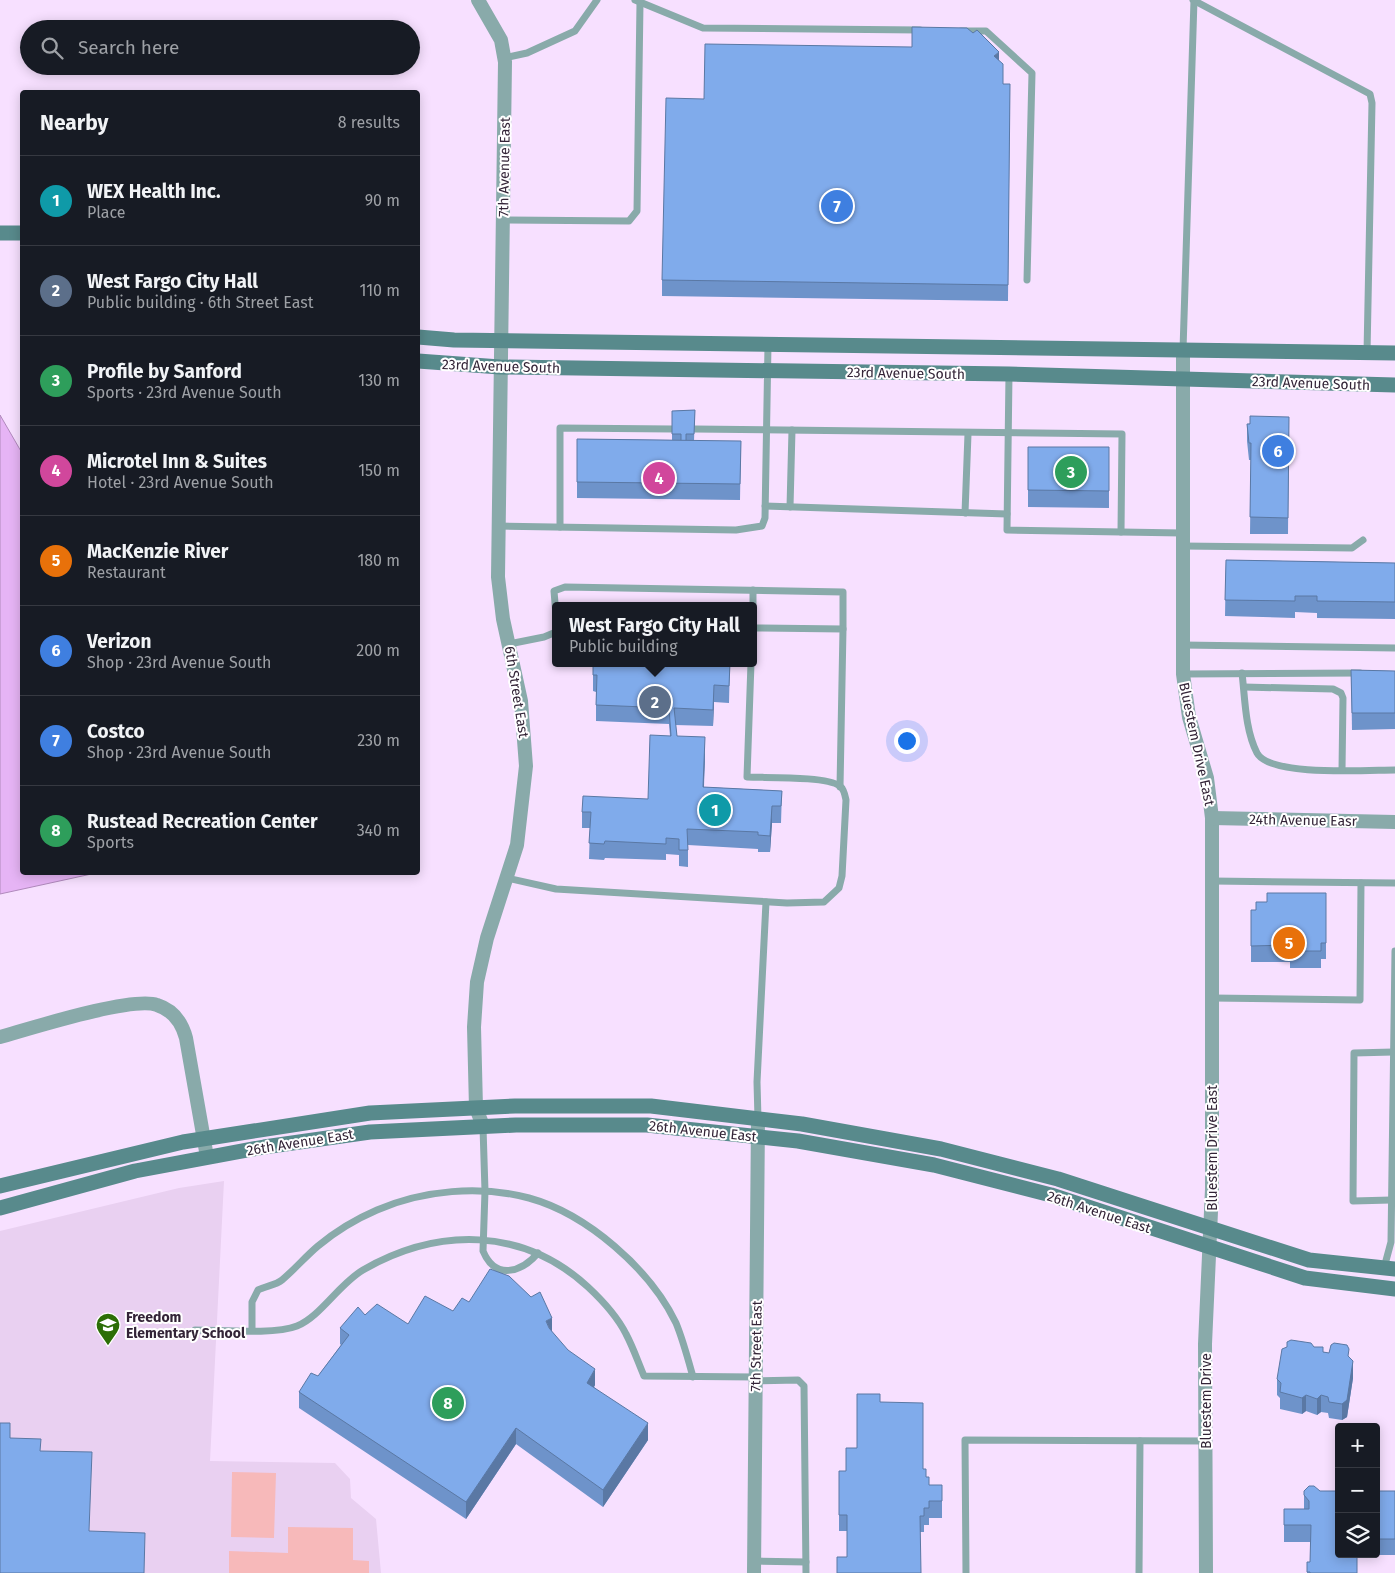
<!DOCTYPE html>
<meta charset="utf-8">
<style>
body{margin:0;font-family:"Fira Sans",sans-serif;background:#242831;color:#f1f3f6}
.controls{position:absolute;right:15px;bottom:15px;display:grid;overflow:hidden;border-radius:5px;box-shadow:0 2px 12px #0003}
.controls button{width:45px;height:45px;display:grid;place-items:center;padding:0;border:0;border-bottom:1px solid #363941;background:#171b24;color:#f1f3f6;font:25px sans-serif}
.you{position:absolute;left:906px;top:740px;width:18px;height:18px;margin:-12px;border:4px solid #fff;border-radius:50%;background:#1a73e8;box-shadow:0 0 0 8px #1a73e833}
.badge{display:grid;place-items:center;width:32px;height:32px;border-radius:50%;background:#db2777;color:#fff;font-size:16px;font-weight:700}
.pin{position:absolute;translate:-50% -50%;border:2px solid #fff;box-shadow:0 1px 5px #0006}
.popup{position:absolute;left:552px;top:602px;width:205px;height:65px;box-sizing:border-box;display:grid;place-content:center;border-radius:5px;background:#171b24;filter:drop-shadow(0 1px 4px #0005);font-size:16px;white-space:nowrap;color:#9ea1a6}
.popup b{font-size:19px;color:#f1f3f6}
.popup::after{content:'';position:absolute;left:50%;top:100%;margin-left:-10px;border:10px solid transparent;border-top-color:#171b24}
.list{margin:0;padding:0;list-style:none}
h2{display:flex;justify-content:space-between;align-items:center;height:65px;margin:0;padding:0 20px;font-size:21px}
h2 small{font-size:16px;font-weight:400;color:#9ea1a6}
.list li{display:grid;grid-template-columns:32px 1fr auto;gap:15px;align-items:center;box-sizing:border-box;height:90px;padding:0 20px;border-top:1px solid #363941}
.list b{display:block;font-size:19px;white-space:nowrap}
.list p{margin:0;font-size:16px;white-space:nowrap;color:#9ea1a6}
.list em{font-size:16px;font-style:normal;color:#9ea1a6}
.icon{flex:none;width:28px;height:28px;fill:none;stroke:currentColor;stroke-width:2;stroke-linecap:round;stroke-linejoin:round}
.map{position:relative;flex:none;width:1395px;height:1573px;overflow:hidden}
.search{position:absolute;background:#171b24;box-shadow:0 2px 12px #0003;left:20px;top:20px;width:400px;height:55px;display:flex;align-items:center;gap:12px;box-sizing:border-box;padding:0 18px;border-radius:28px;color:#9ea1a6;font-size:19px}
.panel{position:absolute;background:#171b24;box-shadow:0 2px 12px #0003;left:20px;top:90px;width:400px;height:785px;border-radius:5px}
.map>svg:first-child{display:block}
.built{fill:#e9d0f1}
.green{fill:#f7b9ba}
.water{fill:#e6b4f5;stroke:#b089bc}
.lines{fill:none;stroke-linecap:round;stroke-linejoin:round}
.lane{stroke:#89aaaa;stroke-width:7}
.street{stroke:#89aaaa;stroke-width:14}
.secondary{stroke:#588a8c;stroke-width:15}
.wall{fill:#6e93ca}
.shaded-wall{fill:#5a78a4}
.building{fill:#80abeb;stroke:#5a78a4}
.labels{text-anchor:middle;stroke-width:4;stroke-linejoin:round;paint-order:stroke}
.street-label{font-size:14px;fill:#332437;stroke:#fff}
.poi-label{font-size:14px;font-weight:bold;fill:#332437;stroke:#fff;text-anchor:start}
</style>
<div class="map">
<svg width="1395" height="1573" viewBox="0 0 1395 1573">
<rect width="100%" height="100%" fill="#f7e0ff"/>
<polygon class="built" points="224,1181 210,1461 335,1463 350,1479 351,1498 376,1519 381,1573 0,1573 0,1231 179,1188"/>
<g class="green">
<polygon points="232,1472 276,1473 274,1538 231,1537"/>
<polygon points="288,1527 353,1528 353,1560 369,1561 369,1573 229,1573 229,1551 288,1553"/>
</g>
<polygon class="water" points="0,415 22,453 22,872 96,873 0,894"/>
<g class="lines">
<g class="lane">
<polyline points="635,0 703,28 920,30"/>
<polyline points="1193,0 1370,94 1372,103 1367,353"/>
<polyline points="961,31 986,31 1032,73 1027,280"/>
<polyline points="504,58 527,53 575,31 597,0"/>
<polyline points="503,220 629,221 637,211 640,3"/>
<polyline points="1183,350 1194,0"/>
<polyline points="1009,374 1007,530 1182,533"/>
<polyline points="695,429 1122,434 1121,532"/>
<polyline points="765,506 1007,514"/>
<polyline points="790,507 792,430"/>
<polyline points="965,513 968,434"/>
<polyline points="498,526 736,530 762,526 765,518 768,345"/>
<polyline points="560,527 560,428 672,429"/>
<polyline points="1182,546 1352,548 1363,540"/>
<polyline points="753,606 753,590"/>
<polyline points="556,615 554,591 565,587 843,592 843,629"/>
<polyline points="754,628 843,629 840,787"/>
<polyline points="509,644 544,637 556,632"/>
<polyline points="1182,645 1395,648"/>
<path d="M1242,673c3,25 3,57 15,80 13,24 111,17 138,17"/>
<polyline points="1183,674 1360,673"/>
<polyline points="1244,687 1333,689 1341,693 1343,698 1342,770"/>
<path d="M507,878l49,11 231,14 37,-1 15,-14 3,-12 4,-76c-1,-5 -2,-11 -6,-14 -14,-10 -73,-8 -93,-9l4,-114"/>
<polyline points="1212,881 1395,883"/>
<polyline points="1212,998 1360,1000 1361,883"/>
<polyline points="758,1119 757,1082 766,902"/>
<path d="M483,1127l2,64 -2,60c12,29 38,22 55,2"/>
<polyline points="1391,1200 1353,1201 1354,1053 1393,1052"/>
<polyline points="1384,1268 1391,1242 1395,951"/>
<path d="M195,1330c26,0 79,5 102,-4 23,-9 42,-42 66,-56 75,-43 160,-43 225,17 15,14 29,29 38,47 7,13 12,28 18,42l111,1"/>
<path d="M252,1330v-28l6,-12c8,-4 18,-5 24,-10 13,-11 24,-24 36,-34 18,-15 38,-27 59,-36 46,-20 103,-25 152,-12 58,16 121,71 147,125 7,17 12,36 17,54"/>
<polyline points="755,1381 798,1380 804,1386 806,1573"/>
<polyline points="754,1561 806,1562"/>
<polyline points="966,1573 965,1440 1206,1441"/>
<polyline points="1139,1573 1140,1441"/>
</g>
<g class="street">
<polyline points="478,0 501,40 505,62 498,577 503,619 521,701 526,766 517,845 487,938 477,982 474,1027 476,1108 483,1126"/>
<polyline points="1183,350 1183,674 1189,717 1207,778 1212,818 1212,1189 1205,1344 1206,1573"/>
<polyline points="1212,818 1395,822"/>
<path d="M0,1037c29,-8 132,-41 157,-32 16,5 25,18 29,33l21,119"/>
<polyline points="754,1573 758,1119"/>
</g>
<g class="secondary">
<polyline points="0,233 22,233"/>
<polyline points="418,337 454,340 1395,353"/>
<polyline points="418,361 500,367 1009,374 1395,385"/>
<polyline points="0,1186 183,1142 370,1113 515,1106 651,1106 802,1124 941,1149 1058,1179 1309,1260 1395,1269"/>
<polyline points="0,1208 135,1171 264,1147 370,1132 516,1125 647,1125 798,1141 934,1165 1051,1195 1305,1278 1395,1289"/>
</g>
</g>
<g class="wall">
<polygon points="912,47 999,60 1003,84 1010,84 1008,301 662,296 662,280 704,99"/>
<polygon points="695,410 694,441 741,441 740,500 577,498 577,439 672,440 672,411"/>
<polygon points="1289,417 1288,534 1250,534 1251,460 1249,460 1247,441 1247,424"/>
<polygon points="1028,447 1109,447 1109,508 1028,507"/>
<polygon points="1226,560 1395,563 1395,619 1317,618 1317,613 1295,612 1295,618 1225,616"/>
<polygon points="730,663 729,703 714,702 713,726 675,725 677,736 705,754 704,787 782,791 781,823 772,823 770,852 758,852 758,849 688,845 688,867 679,866 679,855 666,854 666,860 605,858 604,860 589,859 590,828 582,828 582,812 648,799 670,736 669,724 596,721 596,692 593,691 593,675"/>
<polygon points="1351,670 1395,671 1395,729 1352,730"/>
<polygon points="1326,893 1326,959 1321,959 1321,968 1290,968 1290,962 1251,962 1251,910 1256,910 1267,902"/>
<polygon points="453,1311 552,1332 595,1385 594,1387 648,1440 603,1507 516,1444 466,1519 299,1408 299,1392 318,1376 341,1345 340,1344 340,1328 365,1315 408,1324"/>
<polygon points="1314,1347 1323,1352 1349,1357 1353,1378 1347,1417 1342,1420 1329,1418 1328,1413 1321,1412 1317,1415 1306,1411 1302,1414 1280,1409 1280,1398 1277,1395 1277,1379"/>
<polygon points="880,1402 923,1469 929,1485 942,1485 942,1518 929,1518 929,1525 924,1525 924,1532 920,1532 847,1557 847,1531 839,1531 839,1471 846,1471"/>
<polygon points="1304,1491 1339,1554 1376,1554 1376,1491 1395,1491 1395,1555 1357,1555 1357,1573 1307,1573 1307,1562 1310,1562 1311,1542 1284,1542 1284,1509 1304,1509"/>
</g>
<g class="shaded-wall">
<polygon points="999,52 999,68 994,56"/>
<polygon points="714,685 714,702 713,726 713,710"/>
<polygon points="705,737 705,754 703,804 703,787"/>
<polygon points="772,806 772,823 770,852 770,836"/>
<polygon points="552,1318 552,1334 546,1321"/>
<polygon points="1353,1361 1353,1378 1347,1417 1342,1420 1342,1404"/>
<polygon points="595,1369 595,1385 587,1399 587,1383"/>
<polygon points="1306,1395 1306,1411 1302,1414 1302,1398"/>
<polygon points="1321,1395 1321,1412 1317,1415 1317,1399"/>
<polygon points="648,1423 648,1440 603,1507 603,1490"/>
<polygon points="516,1428 516,1444 466,1519 466,1502"/>
</g>
<g class="building">
<polygon points="912,27 967,28 973,33 977,30 999,52 994,56 1003,64 1003,84 1010,84 1008,285 662,280 666,98 704,99 705,44 912,47"/>
<polygon points="695,410 694,434 686,434 686,441 681,441 681,434 672,434 672,411"/>
<polygon points="1250,416 1289,417 1288,518 1250,517 1251,443 1249,443 1247,424 1250,424"/>
<polygon points="577,439 741,441 740,484 577,482"/>
<polygon points="1028,447 1109,447 1109,491 1028,490"/>
<polygon points="1226,560 1395,563 1395,602 1317,601 1317,596 1295,596 1295,601 1225,600"/>
<polygon points="593,663 730,663 729,686 714,685 713,710 674,708 677,736 705,737 703,787 782,791 781,806 772,806 770,836 758,835 758,832 687,829 688,850 679,850 679,839 666,838 666,844 605,841 604,844 589,843 591,812 582,812 583,796 648,799 650,735 671,736 669,708 596,705 597,675 593,675"/>
<polygon points="1351,670 1395,671 1395,713 1352,713"/>
<polygon points="1267,893 1326,893 1326,943 1321,943 1321,951 1290,951 1290,945 1251,946 1251,910 1256,910 1256,902 1267,902"/>
<polygon points="490,1269 509,1276 531,1297 540,1292 552,1318 546,1321 549,1328 568,1350 595,1369 587,1383 648,1423 603,1490 516,1428 466,1502 299,1392 311,1373 318,1376 349,1335 340,1328 358,1307 365,1315 377,1304 408,1324 425,1296 453,1311 462,1298 469,1302"/>
<polygon points="1291,1340 1311,1343 1314,1347 1323,1347 1323,1352 1329,1353 1331,1345 1334,1343 1347,1345 1349,1349 1348,1356 1353,1361 1347,1400 1342,1404 1329,1402 1328,1397 1321,1395 1317,1399 1306,1395 1302,1398 1280,1392 1281,1383 1277,1379 1282,1349 1287,1347 1287,1342"/>
<polygon points="857,1394 880,1394 880,1402 923,1403 923,1469 926,1469 926,1477 929,1477 929,1485 942,1485 942,1501 929,1501 929,1508 924,1508 924,1516 920,1516 921,1573 837,1573 837,1557 847,1557 847,1515 839,1515 839,1471 846,1471 846,1448 857,1448"/>
<polygon points="0,1423 10,1423 10,1438 41,1439 40,1451 92,1452 89,1531 145,1533 144,1573 0,1573"/>
<polygon points="1309,1486 1314,1486 1320,1491 1339,1491 1339,1554 1357,1554 1357,1573 1310,1573 1310,1572 1307,1572 1307,1562 1310,1562 1311,1525 1284,1525 1284,1509 1309,1509 1309,1501 1304,1495 1304,1491"/>
<rect x="1376" y="1491" width="19" height="48"/>
</g>
<defs>
<symbol id="school-pin" viewBox="-11 -11 22 30"><path d="M0 17L-7.5 6A9.5 9.5 0 1 1 7.5 6Z" fill="#2c6e06" stroke="#fff"/><path d="M0-5L7-2L0 1L-7-2ZM-4 1L0 2.5L4 1V4Q0 6-4 4Z" fill="#fff"/></symbol>
</defs>
<g fill-rule="evenodd">
<use href="#school-pin" x="94" y="1311" width="28" height="38"/>
</g>
<g class="labels">
<g class="street-label">
<text transform="translate(504 167) rotate(-89)" y="5">7th Avenue East</text>
<text transform="translate(501 366) rotate(2)" y="5">23rd Avenue South</text>
<text transform="translate(906 373) rotate(1)" y="5">23rd Avenue South</text>
<text transform="translate(1311 383) rotate(2)" y="5">23rd Avenue South</text>
<text transform="translate(517 692) rotate(81)" y="5">6th Street East</text>
<text transform="translate(1197 744) rotate(78)" y="5">Bluestem Drive East</text>
<text transform="translate(1303 820) rotate(1)" y="5">24th Avenue Easr</text>
<text transform="translate(703 1131) rotate(6)" y="5">26th Avenue East</text>
<text transform="translate(300 1142) rotate(-9)" y="5">26th Avenue East</text>
<text transform="translate(1212 1148) rotate(-90)" y="5">Bluestem Drive East</text>
<text transform="translate(1099 1212) rotate(18)" y="5">26th Avenue East</text>
<text transform="translate(756 1346) rotate(-89)" y="5">7th Street East</text>
<text transform="translate(1206 1401) rotate(-90)" y="5">Bluestem Drive</text>
</g>
<g class="poi-label">
<text x="126" y="1322">Freedom<tspan x="126" dy="16">Elementary School</tspan></text>
</g>
</g>
</svg>
<div class="controls">
<button>+</button>
<button>−</button>
<button><svg class="icon" aria-label="layers" viewBox="0 0 24 24"><path d="M12 4l9 5-9 5-9-5zM3 14l9 5 9-5"/></svg></button>
</div>
<div class="you"></div>
<div class="pin badge" style="left:715px;top:810px;background:#0f9aa8">1</div>
<div class="pin badge" style="left:655px;top:702px;background:#5c6f8a">2</div>
<div class="popup"><b>West Fargo City Hall</b>Public building</div>
<div class="pin badge" style="left:1071px;top:472px;background:#2e9e5b">3</div>
<div class="pin badge" style="left:659px;top:478px;background:#d1479c">4</div>
<div class="pin badge" style="left:1289px;top:943px;background:#e8710a">5</div>
<div class="pin badge" style="left:1278px;top:451px;background:#3f7fe0">6</div>
<div class="pin badge" style="left:837px;top:206px;background:#3f7fe0">7</div>
<div class="pin badge" style="left:448px;top:1403px;background:#2e9e5b">8</div>
<div class="search"><svg class="icon" aria-label="search" viewBox="0 0 24 24"><circle cx="10" cy="10" r="6"/><path d="M15 15l6 6"/></svg>Search here</div>
<section class="panel">
<h2>Nearby<small>8 results</small></h2>
<ul class="list">
<li><span class="badge" style="background:#0f9aa8">1</span><div><b>WEX Health Inc.</b><p>Place</p></div><em>90 m</em></li>
<li><span class="badge" style="background:#5c6f8a">2</span><div><b>West Fargo City Hall</b><p>Public building · 6th Street East</p></div><em>110 m</em></li>
<li><span class="badge" style="background:#2e9e5b">3</span><div><b>Profile by Sanford</b><p>Sports · 23rd Avenue South</p></div><em>130 m</em></li>
<li><span class="badge" style="background:#d1479c">4</span><div><b>Microtel Inn &amp; Suites</b><p>Hotel · 23rd Avenue South</p></div><em>150 m</em></li>
<li><span class="badge" style="background:#e8710a">5</span><div><b>MacKenzie River</b><p>Restaurant</p></div><em>180 m</em></li>
<li><span class="badge" style="background:#3f7fe0">6</span><div><b>Verizon</b><p>Shop · 23rd Avenue South</p></div><em>200 m</em></li>
<li><span class="badge" style="background:#3f7fe0">7</span><div><b>Costco</b><p>Shop · 23rd Avenue South</p></div><em>230 m</em></li>
<li><span class="badge" style="background:#2e9e5b">8</span><div><b>Rustead Recreation Center</b><p>Sports</p></div><em>340 m</em></li>
</ul>
</section>
</div>
